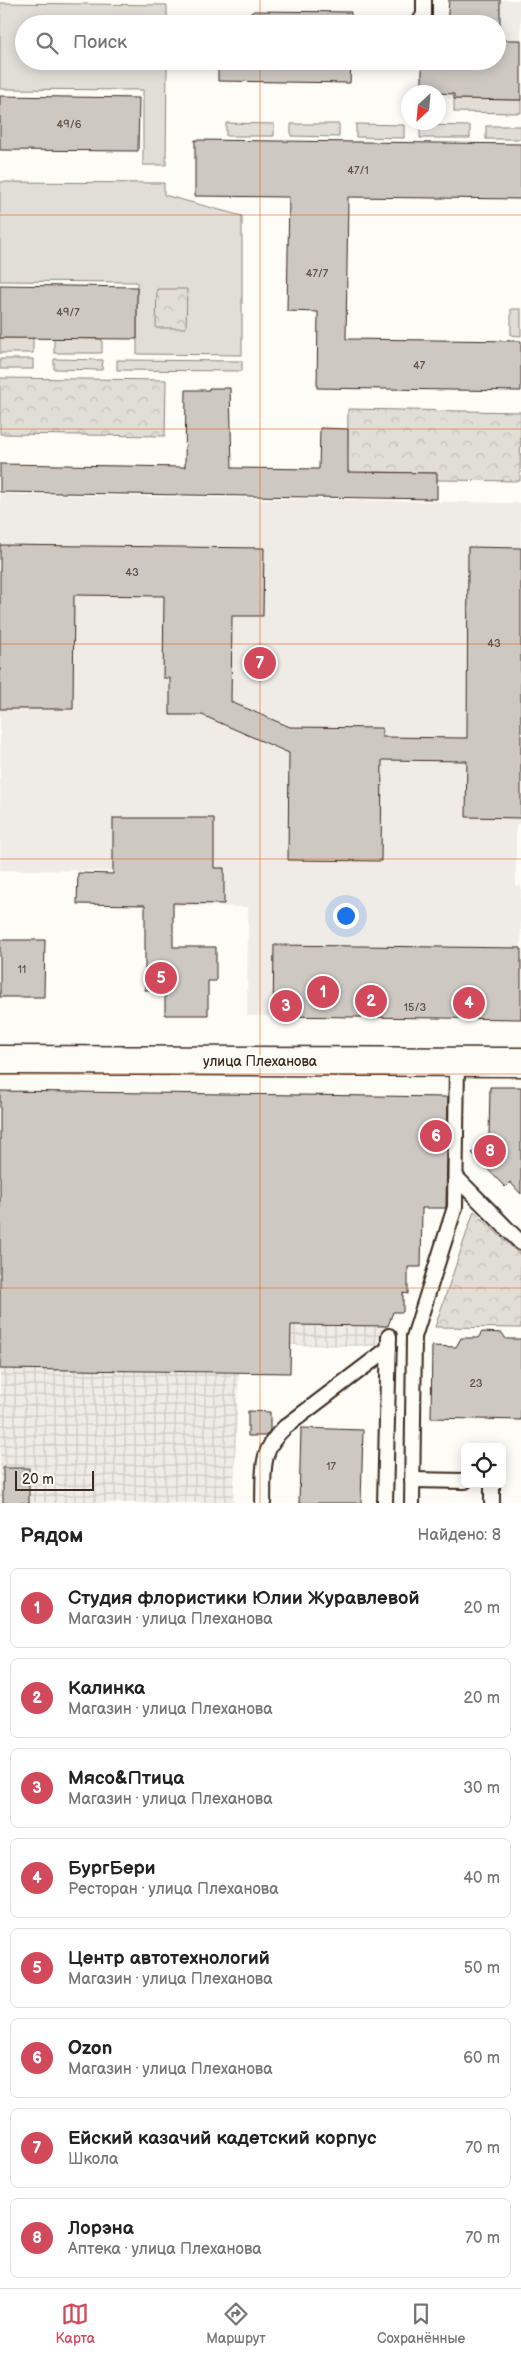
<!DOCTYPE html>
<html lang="ru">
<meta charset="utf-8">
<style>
body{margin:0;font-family:"Balsamiq Sans",sans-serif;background:#f6f6f6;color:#222}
.controls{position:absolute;right:15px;bottom:15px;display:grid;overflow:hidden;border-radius:8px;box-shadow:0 2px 12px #0003}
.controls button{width:45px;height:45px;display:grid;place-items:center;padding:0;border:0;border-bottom:1px solid #e0e0e0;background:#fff;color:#222;font:25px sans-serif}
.compass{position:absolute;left:401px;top:85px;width:45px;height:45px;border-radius:50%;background:#fff;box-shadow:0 2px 12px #0003;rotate:206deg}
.scale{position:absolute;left:15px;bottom:12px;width:79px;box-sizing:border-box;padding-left:5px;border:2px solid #3b2a1e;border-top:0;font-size:14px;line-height:18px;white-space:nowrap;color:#3b2a1e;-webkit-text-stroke:4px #fdfcf7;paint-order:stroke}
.you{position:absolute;left:345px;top:915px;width:18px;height:18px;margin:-12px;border:4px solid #fff;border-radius:50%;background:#1a73e8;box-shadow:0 0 0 8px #1a73e833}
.badge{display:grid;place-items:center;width:32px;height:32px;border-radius:50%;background:#d1495b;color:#fff;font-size:16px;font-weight:700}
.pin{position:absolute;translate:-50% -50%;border:2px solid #fff;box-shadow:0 1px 5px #0006}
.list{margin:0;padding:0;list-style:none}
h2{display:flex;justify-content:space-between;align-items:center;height:65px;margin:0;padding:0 20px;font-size:21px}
h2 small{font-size:16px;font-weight:400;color:#767676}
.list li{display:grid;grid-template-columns:32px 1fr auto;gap:15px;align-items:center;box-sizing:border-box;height:80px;margin:0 10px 10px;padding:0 10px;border:1px solid #e0e0e0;border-radius:8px}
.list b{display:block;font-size:19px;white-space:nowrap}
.list p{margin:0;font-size:16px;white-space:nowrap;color:#767676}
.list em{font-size:16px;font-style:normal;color:#767676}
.icon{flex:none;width:28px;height:28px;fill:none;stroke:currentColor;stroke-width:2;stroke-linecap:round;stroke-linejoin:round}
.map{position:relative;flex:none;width:521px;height:1503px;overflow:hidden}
.search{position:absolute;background:#fff;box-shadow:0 2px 12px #0003;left:15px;right:15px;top:15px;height:55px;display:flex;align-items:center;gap:12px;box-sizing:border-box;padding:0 18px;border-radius:28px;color:#767676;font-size:19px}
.sheet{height:785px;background:#fff}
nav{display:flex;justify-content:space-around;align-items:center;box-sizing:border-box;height:70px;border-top:1px solid #e0e0e0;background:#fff;font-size:14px;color:#767676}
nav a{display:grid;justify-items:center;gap:2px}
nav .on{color:#d1495b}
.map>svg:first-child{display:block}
.built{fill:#efece7}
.industrial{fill:url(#industrial-grid)}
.grass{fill:#e1ded7;stroke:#8e847a}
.forest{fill:url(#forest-crowns);stroke:#8e847a}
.building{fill:#cdc8c2;stroke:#3b2a1e}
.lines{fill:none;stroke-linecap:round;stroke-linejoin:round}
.lane-casing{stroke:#3b2a1e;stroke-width:18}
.street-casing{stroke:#3b2a1e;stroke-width:31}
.lane{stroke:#fdfcf7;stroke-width:14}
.street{stroke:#fdfcf7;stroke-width:28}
.grid{fill:none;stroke:#e8590c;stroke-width:1;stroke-opacity:0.55}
.labels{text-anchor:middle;stroke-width:5;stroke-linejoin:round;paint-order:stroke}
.number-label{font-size:11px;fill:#605247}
.street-label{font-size:14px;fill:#3b2a1e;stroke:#fdfcf7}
</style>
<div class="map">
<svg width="521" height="1503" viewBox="0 0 521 1503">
<defs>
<pattern id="industrial-grid" width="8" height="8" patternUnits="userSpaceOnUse" patternTransform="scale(1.25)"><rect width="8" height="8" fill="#efece7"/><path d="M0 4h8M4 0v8" fill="none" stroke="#cecbc6"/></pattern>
<pattern id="forest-crowns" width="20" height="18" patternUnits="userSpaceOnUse" patternTransform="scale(1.25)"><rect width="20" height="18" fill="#e1ded7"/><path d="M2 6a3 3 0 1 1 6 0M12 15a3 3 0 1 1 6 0" fill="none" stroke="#c2bfb8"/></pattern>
</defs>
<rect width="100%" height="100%" fill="#fdfcf7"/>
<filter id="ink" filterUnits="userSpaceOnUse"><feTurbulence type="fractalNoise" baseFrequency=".02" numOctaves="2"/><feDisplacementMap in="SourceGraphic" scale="10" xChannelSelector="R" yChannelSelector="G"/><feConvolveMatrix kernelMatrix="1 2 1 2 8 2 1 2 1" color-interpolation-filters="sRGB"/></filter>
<g filter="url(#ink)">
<g class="built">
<polygon points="500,0 521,0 521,100 446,99 446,94 422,92 422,61 497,61 497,24 447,24 447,14 500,15"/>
<polygon points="0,494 521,503 521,824 516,824 516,886 521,886 521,998 273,987 273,1016 247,1016 248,907 129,905 129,871 0,870"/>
</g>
<polygon class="industrial" points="0,1091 449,1097 448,1208 422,1208 421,1267 408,1267 408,1294 403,1294 403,1312 393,1312 388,1326 387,1346 291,1345 290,1373 239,1372 233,1503 0,1503"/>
<g class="grass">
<polygon points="0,3 167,5 167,24 24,24 24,61 167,61 166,165 143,165 143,90 0,89"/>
<polygon points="454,99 521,100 521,113 454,112"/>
<polygon points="226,123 274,124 274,136 226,136"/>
<polygon points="291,124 339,124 339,137 291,136"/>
<polygon points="356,124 404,125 404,138 356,137"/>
<polygon points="420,125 470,126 470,138 420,138"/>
<rect x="486" y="126" width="35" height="13"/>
<polygon points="0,182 164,183 164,195 242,216 242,355 137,354 137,282 0,281"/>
<polygon points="511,309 521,309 521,336 511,335"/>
<rect x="0" y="338" width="33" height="15"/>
<polygon points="54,338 102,339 102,353 54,353"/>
<rect x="0" y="359" width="33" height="10"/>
<polygon points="54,359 103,360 102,370 54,369"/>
<polygon points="117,360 242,361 242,371 117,370"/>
</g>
<g class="forest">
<polygon points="157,289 187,289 186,328 156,328"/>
<polygon points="0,378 166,380 165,436 0,434"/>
<polygon points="348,409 521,412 520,481 437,480 436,473 373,472 347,497"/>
<polygon points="474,1211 521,1256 521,1328 435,1327"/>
</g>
<g class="building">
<polygon points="449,0 500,0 500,40 521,40 521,100 454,99 454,94 422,92 422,61 497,61 497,24 447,24"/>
<polygon points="254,11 351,12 351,24 234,24"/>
<polygon points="218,61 351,61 350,83 218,81"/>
<polygon points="0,96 139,98 138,151 0,150"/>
<polygon points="195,140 521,144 521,199 348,197 346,339 521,341 521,391 317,388 318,312 287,311 289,197 195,196"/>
<polygon points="0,285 137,287 137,339 0,338"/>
<polygon points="209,388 230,388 232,468 319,469 320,428 348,429 348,472 437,473 437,499 0,492 0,464 185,467 186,390 209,390"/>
<polygon points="0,545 264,548 263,616 232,616 231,702 290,727 382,728 382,737 467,738 468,547 521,548 521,818 466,817 467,761 382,760 381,861 288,860 289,753 202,715 170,715 170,678 163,678 164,596 74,595 73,709 0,709"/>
<polygon points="113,818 214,818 214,868 224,868 224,904 173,903 173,947 216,947 216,981 208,981 208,1015 165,1015 165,990 145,990 145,905 77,904 78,873 113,874"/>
<polygon points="0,940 45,940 44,997 0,997"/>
<polygon points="274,945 521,948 521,1019 273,1016"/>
<polygon points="490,1087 521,1087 521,1194 510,1182 505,1187 472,1153 489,1137"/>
<polygon points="0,1091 448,1097 446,1206 446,1208 422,1208 421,1267 408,1267 408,1294 403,1293 403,1312 393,1312 388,1326 291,1325 290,1373 0,1369"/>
<polygon points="482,1332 502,1333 506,1339 521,1339 521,1420 431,1418 432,1346 456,1347 461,1338 478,1338"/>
<polygon points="248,1411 270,1412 270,1430 266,1436 248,1436"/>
<polygon points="301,1428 363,1430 361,1503 299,1503"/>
<rect x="3" y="1468" width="26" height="35"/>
</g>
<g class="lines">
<defs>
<g id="lane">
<polyline points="418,24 424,15 424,0"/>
<polyline points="456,1177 521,1243"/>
<polyline points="412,1480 465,1481"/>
<path d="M263,1503c1,-32 -4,-52 22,-76l104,-79"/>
<polyline points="385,1503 389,1336"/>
<polyline points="412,1503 414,1337 455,1207 457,1062"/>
<polyline points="492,1503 492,1484"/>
</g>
<polyline id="street" points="0,1060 521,1062"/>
</defs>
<use href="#lane" class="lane-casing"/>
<use href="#street" class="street-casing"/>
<use href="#lane" class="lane"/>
<use href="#street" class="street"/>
</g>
</g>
<path class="grid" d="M260,0v24M260,61v1442M0,215h521M0,429h521M0,644h521M0,859h521M0,1074h521M0,1288h521"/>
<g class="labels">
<g class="number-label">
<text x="69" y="128">49/6</text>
<text x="358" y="174">47/1</text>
<text x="317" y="277">47/7</text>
<text x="68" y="316">49/7</text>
<text x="419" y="369">47</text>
<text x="132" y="576">43</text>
<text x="494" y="647">43</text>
<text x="22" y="973">11</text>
<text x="415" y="1011">15/3</text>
<text x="476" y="1387">23</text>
<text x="331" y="1470">17</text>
</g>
<g class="street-label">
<text x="260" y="1066">улица Плеханова</text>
</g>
</g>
</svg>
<div class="controls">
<button><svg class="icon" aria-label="locate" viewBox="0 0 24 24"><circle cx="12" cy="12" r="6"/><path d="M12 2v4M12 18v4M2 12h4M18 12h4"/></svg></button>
</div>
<svg class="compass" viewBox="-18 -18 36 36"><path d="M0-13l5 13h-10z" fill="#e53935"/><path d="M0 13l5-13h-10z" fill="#767676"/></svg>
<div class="scale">20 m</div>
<div class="you"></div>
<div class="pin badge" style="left:323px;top:992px">1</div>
<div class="pin badge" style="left:371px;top:1001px">2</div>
<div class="pin badge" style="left:286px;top:1006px">3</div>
<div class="pin badge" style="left:469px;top:1003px">4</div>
<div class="pin badge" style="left:161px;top:978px">5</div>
<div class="pin badge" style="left:436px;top:1136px">6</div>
<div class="pin badge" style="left:260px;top:663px">7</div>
<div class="pin badge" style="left:490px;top:1151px">8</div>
<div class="search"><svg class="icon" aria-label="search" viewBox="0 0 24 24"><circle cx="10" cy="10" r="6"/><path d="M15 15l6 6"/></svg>Поиск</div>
</div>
<section class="sheet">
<h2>Рядом<small>Найдено: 8</small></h2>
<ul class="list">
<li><span class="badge">1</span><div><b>Студия флористики Юлии Журавлевой</b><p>Магазин · улица Плеханова</p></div><em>20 m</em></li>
<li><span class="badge">2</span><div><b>Калинка</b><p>Магазин · улица Плеханова</p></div><em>20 m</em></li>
<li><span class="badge">3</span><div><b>Мясо&amp;Птица</b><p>Магазин · улица Плеханова</p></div><em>30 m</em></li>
<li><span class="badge">4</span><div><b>БургБери</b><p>Ресторан · улица Плеханова</p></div><em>40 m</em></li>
<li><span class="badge">5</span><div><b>Центр автотехнологий</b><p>Магазин · улица Плеханова</p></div><em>50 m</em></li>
<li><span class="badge">6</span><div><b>Ozon</b><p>Магазин · улица Плеханова</p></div><em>60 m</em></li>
<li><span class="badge">7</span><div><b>Ейский казачий кадетский корпус</b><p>Школа</p></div><em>70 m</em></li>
<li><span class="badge">8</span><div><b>Лорэна</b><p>Аптека · улица Плеханова</p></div><em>70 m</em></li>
</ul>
</section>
<nav>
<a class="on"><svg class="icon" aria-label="map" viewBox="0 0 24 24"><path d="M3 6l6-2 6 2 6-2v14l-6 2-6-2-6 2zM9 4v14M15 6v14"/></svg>Карта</a>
<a><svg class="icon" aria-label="directions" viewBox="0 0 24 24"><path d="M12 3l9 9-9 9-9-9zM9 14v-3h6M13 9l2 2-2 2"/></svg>Маршрут</a>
<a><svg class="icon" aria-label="saved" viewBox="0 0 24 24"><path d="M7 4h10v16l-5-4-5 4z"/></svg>Сохранённые</a>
</nav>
